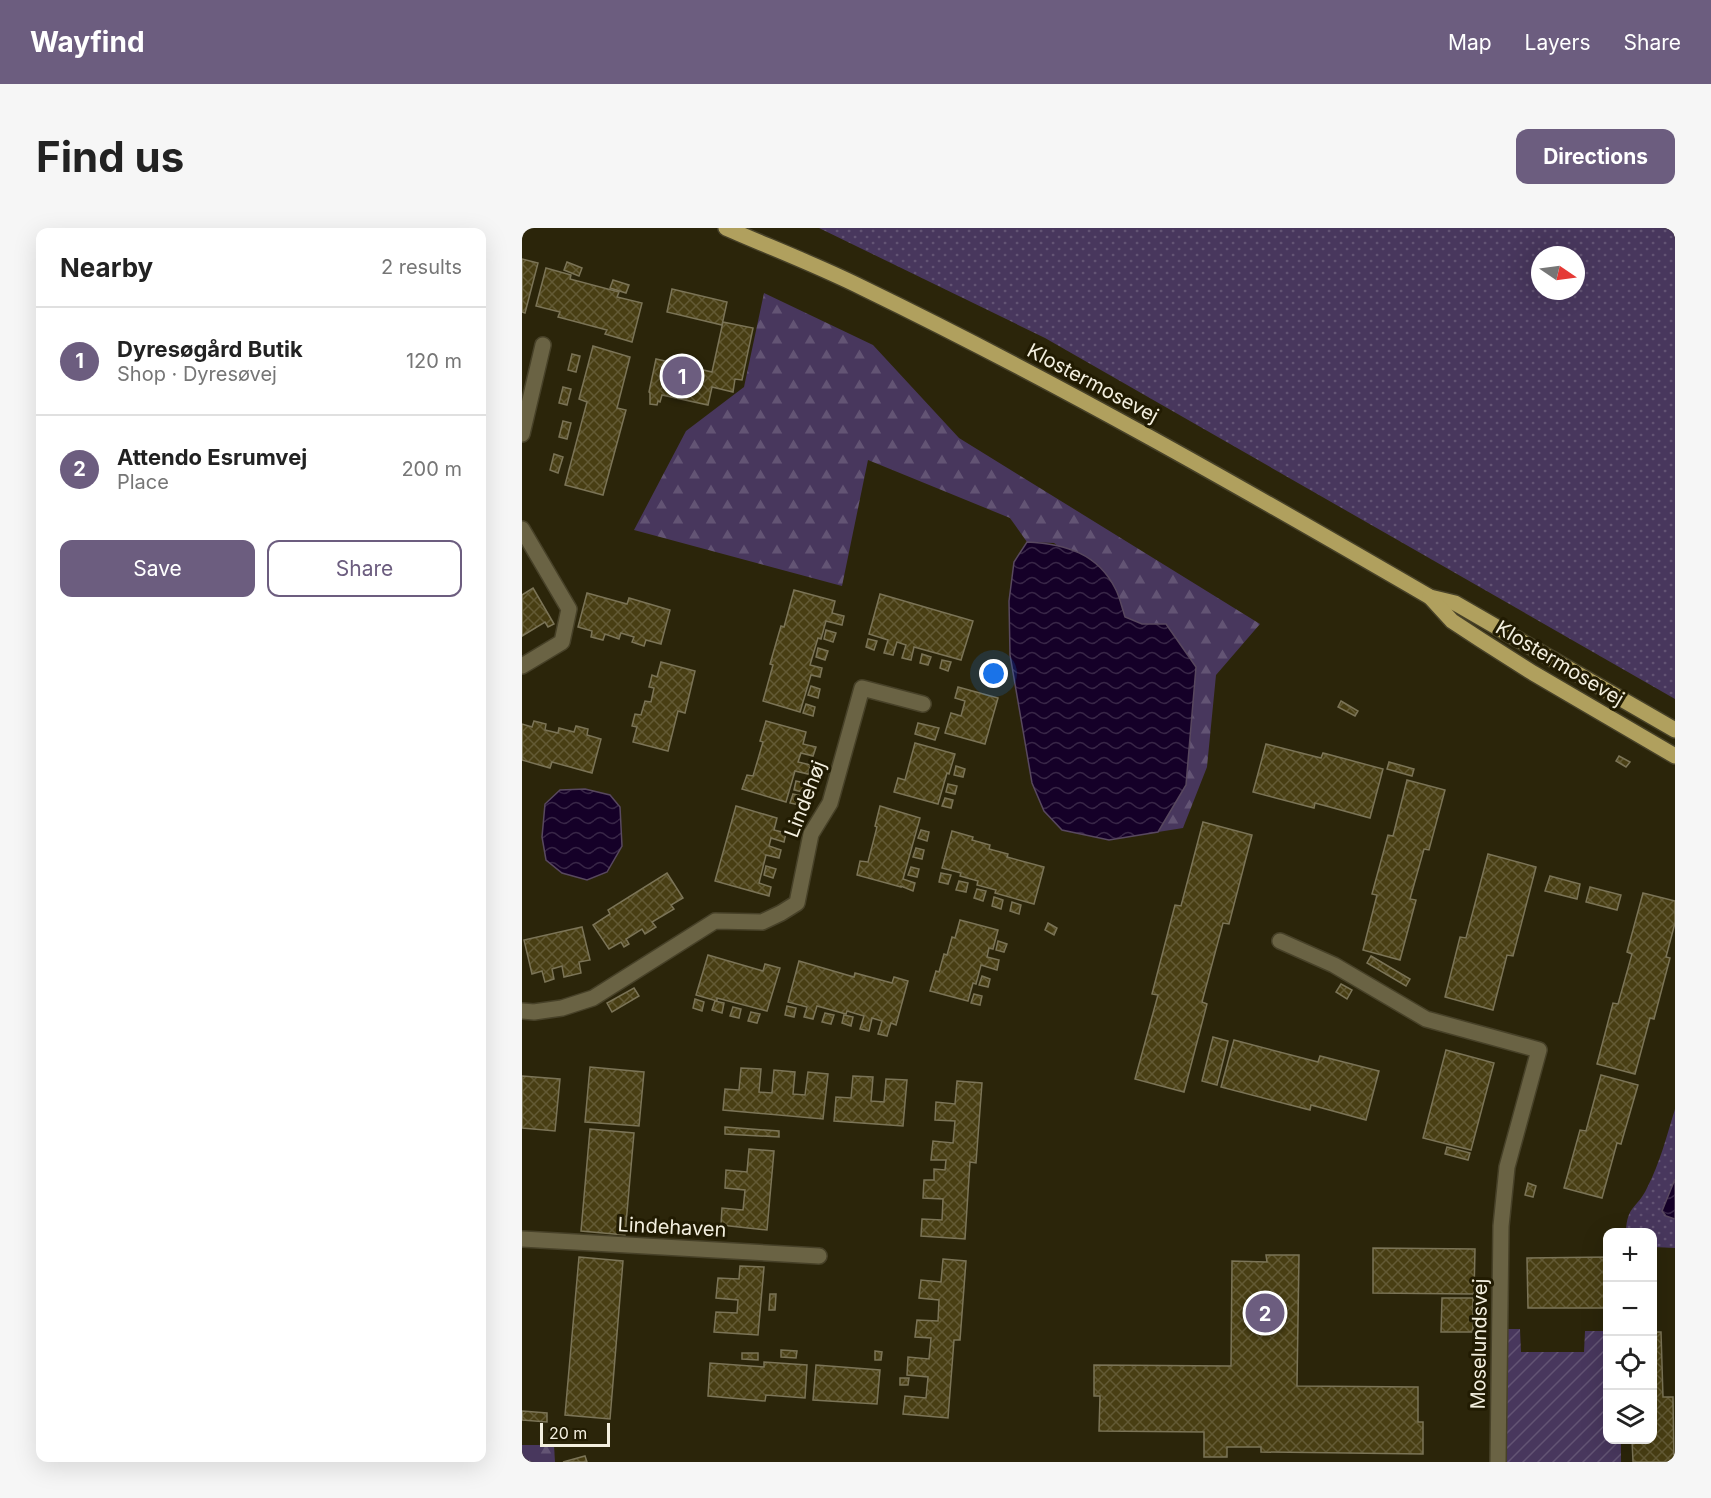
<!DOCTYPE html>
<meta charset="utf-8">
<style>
body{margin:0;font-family:Inter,sans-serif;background:#f6f6f6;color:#222}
.controls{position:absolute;right:18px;bottom:18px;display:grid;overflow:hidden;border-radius:12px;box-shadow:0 6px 24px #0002}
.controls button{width:54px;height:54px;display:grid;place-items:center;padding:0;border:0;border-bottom:2px solid #e0e0e0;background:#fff;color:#222;font:30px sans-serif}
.compass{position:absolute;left:1009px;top:18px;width:54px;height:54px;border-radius:50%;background:#fff;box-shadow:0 6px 24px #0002;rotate:103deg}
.scale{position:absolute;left:18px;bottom:15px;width:70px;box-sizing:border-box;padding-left:6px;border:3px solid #f3efdf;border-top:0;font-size:16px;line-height:21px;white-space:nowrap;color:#f3efdf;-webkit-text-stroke:4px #211b02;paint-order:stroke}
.you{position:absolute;left:472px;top:446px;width:21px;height:21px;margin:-15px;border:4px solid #fff;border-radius:50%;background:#1a73e8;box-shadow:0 0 0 9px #1a73e833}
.badge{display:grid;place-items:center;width:39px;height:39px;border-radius:50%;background:#6c5d7f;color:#fff;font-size:20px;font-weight:700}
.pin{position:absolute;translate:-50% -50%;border:3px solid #fff;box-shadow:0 2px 6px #0006}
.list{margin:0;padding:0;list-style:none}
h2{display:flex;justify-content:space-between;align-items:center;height:78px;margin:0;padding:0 24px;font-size:26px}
h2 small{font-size:20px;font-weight:400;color:#767676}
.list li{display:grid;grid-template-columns:39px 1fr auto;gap:18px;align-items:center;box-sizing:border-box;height:108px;padding:0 24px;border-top:2px solid #e0e0e0}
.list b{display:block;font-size:22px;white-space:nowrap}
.list p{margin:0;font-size:20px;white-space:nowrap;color:#767676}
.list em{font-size:20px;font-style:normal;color:#767676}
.actions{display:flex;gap:12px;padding:18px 24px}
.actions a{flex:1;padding:14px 0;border:2px solid #6c5d7f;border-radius:12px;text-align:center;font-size:21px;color:#6c5d7f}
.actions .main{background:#6c5d7f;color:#fff}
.icon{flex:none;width:33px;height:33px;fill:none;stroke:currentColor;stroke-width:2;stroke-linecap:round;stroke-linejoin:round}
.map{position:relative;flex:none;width:1153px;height:1234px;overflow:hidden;border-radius:12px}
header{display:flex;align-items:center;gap:36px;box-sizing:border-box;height:84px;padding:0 30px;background:#6c5d7f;color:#fff}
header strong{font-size:28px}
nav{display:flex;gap:33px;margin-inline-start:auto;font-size:21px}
.intro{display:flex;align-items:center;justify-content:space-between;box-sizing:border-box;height:144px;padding:0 36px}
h1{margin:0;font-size:42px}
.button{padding:15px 27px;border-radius:12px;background:#6c5d7f;color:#fff;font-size:21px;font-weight:700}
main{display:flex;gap:36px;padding:0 36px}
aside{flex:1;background:#fff;border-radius:12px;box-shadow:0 6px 24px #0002}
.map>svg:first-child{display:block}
.grass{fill:url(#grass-dots);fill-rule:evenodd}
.forest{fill:url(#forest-firs)}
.garden{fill:url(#garden-furrows)}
.water{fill:url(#water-waves);stroke:#58485f;stroke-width:1.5}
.building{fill:url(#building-cross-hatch);stroke:#7b7457;stroke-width:1.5}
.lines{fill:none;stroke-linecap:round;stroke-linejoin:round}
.minor-casing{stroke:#474128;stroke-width:18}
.major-casing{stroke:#474128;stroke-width:18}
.minor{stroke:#6a6344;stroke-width:15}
.major{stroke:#b0a05e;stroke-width:15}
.labels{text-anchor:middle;stroke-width:6;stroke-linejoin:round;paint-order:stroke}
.street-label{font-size:20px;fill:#f3efdf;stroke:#211b02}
</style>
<header>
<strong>Wayfind</strong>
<nav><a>Map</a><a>Layers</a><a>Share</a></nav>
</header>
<div class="intro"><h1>Find us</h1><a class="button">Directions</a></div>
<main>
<aside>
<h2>Nearby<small>2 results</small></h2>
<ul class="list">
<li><span class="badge">1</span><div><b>Dyresøgård Butik</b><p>Shop · Dyresøvej</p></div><em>120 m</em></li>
<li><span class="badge">2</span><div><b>Attendo Esrumvej</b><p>Place</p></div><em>200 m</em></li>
</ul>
<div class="actions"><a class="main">Save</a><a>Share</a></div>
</aside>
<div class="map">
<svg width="1153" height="1234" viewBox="0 0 1153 1234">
<defs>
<pattern id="grass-dots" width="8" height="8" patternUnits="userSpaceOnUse" patternTransform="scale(1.5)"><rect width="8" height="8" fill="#48375d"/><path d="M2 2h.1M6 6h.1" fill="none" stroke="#635474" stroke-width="1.8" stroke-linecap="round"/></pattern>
<pattern id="forest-firs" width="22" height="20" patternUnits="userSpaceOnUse" patternTransform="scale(1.5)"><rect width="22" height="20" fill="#48375d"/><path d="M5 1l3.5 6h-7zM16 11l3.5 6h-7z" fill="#635474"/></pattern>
<pattern id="garden-furrows" width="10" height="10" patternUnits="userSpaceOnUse" patternTransform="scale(1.5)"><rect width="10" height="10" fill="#48375d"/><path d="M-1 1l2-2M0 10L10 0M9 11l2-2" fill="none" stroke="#635474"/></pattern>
<pattern id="water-waves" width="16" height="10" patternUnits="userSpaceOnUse" patternTransform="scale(1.5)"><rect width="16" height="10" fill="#150028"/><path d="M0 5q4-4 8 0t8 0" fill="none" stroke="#382647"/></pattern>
<pattern id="building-cross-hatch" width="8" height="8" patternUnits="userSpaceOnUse" patternTransform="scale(1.5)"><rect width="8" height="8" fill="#483e13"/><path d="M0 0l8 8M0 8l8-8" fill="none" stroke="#635a35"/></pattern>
</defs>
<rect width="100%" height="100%" fill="#2b250a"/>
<g class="grass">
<path d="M297,0h856v471l-630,-361zM1018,27h36v36h-36z"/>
<path d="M1153,881v70l-13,32 4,5 9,3v29l-22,-1 -1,-15h-26c1,-27 11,-23 21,-44 13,-25 20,-53 28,-79z"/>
</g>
<g class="forest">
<polygon points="242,65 351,117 437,210 738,396 694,447 685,539 661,600 636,604 664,557 674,439 644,396 620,396 602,389 594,362 532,315 505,314 488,290 346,232 320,358 112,302 164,203 222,159"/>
<polygon points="0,1217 32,1217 33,1234 0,1234"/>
</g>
<polygon class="garden" points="984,1101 998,1101 999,1124 1062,1124 1063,1103 1085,1103 1086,1212 1099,1212 1099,1234 984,1234"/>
<g class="water">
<path d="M505,314c38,2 71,11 89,48 4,8 6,18 9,27l17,7h24l30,43 -10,118 -28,47 -49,8 -47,-10 -18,-19 -12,-28 -22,-128 -1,-54 5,-39z"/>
<polygon points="63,561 88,567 98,579 100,618 85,644 65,652 40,645 24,632 20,609 23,576 38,562"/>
<polygon points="1153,951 1153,991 1144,988 1140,983"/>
</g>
<g class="building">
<polygon points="0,31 16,35 3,85 0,84"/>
<polygon points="45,34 60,40 57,48 42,42"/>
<polygon points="24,40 49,47 48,51 97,64 95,69 120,75 110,114 83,106 85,102 36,89 38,84 14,78"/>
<polygon points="91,52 107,57 104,65 88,60"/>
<polygon points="150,61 205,74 200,97 145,84"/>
<polygon points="201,94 231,100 220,152 213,151 211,164 190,159 186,177 140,167 138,174 136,173 135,177 128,176 128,165 127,164 134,131 190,144"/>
<polygon points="71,118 108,129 95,180 104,182 81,267 43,257 65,174 57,171"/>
<polygon points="50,126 58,128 54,144 46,142"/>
<polygon points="41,159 49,161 45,177 37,175"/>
<polygon points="41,193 49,195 45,211 37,209"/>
<polygon points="32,226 41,229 36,245 28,242"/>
<polygon points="11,360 32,396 26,399 23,394 0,408 0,367"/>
<polygon points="272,362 313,373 310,385 322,388 320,397 304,393 299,411 296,410 288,437 300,440 298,449 289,447 278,484 241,473 251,437 248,436 259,398 262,399"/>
<polygon points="65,365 105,376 107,370 148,382 139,416 124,412 122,418 110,414 112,409 99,405 97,411 83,406 81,412 69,409 70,403 56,399"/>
<polygon points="358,366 451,393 439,432 392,419 389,432 380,430 384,417 375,414 371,427 362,425 366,412 347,406"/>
<polygon points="304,402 314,405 311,414 302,411"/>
<polygon points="346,411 355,413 352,422 344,419"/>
<polygon points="296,420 306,423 303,432 294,429"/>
<polygon points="400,426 409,429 406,437 398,435"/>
<polygon points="420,432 429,434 426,443 418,440"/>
<polygon points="139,434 173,443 163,485 156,483 146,523 111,514 115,499 110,498 113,486 119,487 123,473 129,474 132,460 127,459 130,447 135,449"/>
<polygon points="289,458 298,461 296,470 286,467"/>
<polygon points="436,459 476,470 463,516 423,505 429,485 439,488 443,473 433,470"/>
<polygon points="819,473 836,483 833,488 816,479"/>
<polygon points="284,476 293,479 291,488 281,485"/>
<polygon points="12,493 24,496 23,502 36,505 37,500 52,504 54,498 66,501 65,507 79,511 70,545 30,534 28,540 0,532 0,496 10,499"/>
<polygon points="244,493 284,504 281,516 294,519 291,528 279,525 276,534 289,537 286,546 273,543 264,574 220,561 225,547 231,548 241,514 238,513"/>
<polygon points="396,495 417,500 413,512 393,506"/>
<polygon points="393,515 433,526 427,546 425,545 416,576 372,564 376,550 383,552"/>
<polygon points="744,516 799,530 801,525 861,541 848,590 793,575 792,580 731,564"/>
<polygon points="1097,528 1108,534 1104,539 1094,533"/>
<polygon points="867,534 892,541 890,548 865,541"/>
<polygon points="434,538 443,541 441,549 432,547"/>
<polygon points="885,552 923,562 907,622 902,621 888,671 894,672 878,732 841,722 855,667 850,666 866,607 871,608"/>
<polygon points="274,553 283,555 281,564 272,562"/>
<polygon points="426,556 435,558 433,566 424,564"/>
<polygon points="271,566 280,568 278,577 268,575"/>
<polygon points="423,570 431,572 429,580 420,578"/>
<polygon points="214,578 255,590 252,602 264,605 262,614 249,610 247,618 259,622 257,630 244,627 237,655 249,659 247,668 193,653"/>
<polygon points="358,578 398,590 381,651 393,655 391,663 379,658 379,659 335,647 338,633 346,634 355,599 353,598"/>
<polygon points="681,594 730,607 707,696 701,695 680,774 685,776 662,864 613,851 636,767 630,766 653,677 659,678"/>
<polygon points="399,602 407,604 405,613 396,610"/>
<polygon points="430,603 451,609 450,612 468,617 467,621 486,626 485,629 522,639 512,676 473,665 474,662 455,657 456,653 438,648 439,645 420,640"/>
<polygon points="394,620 402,622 400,631 391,629"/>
<polygon points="966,626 1014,639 991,728 985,727 971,782 923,769 938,709 944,710"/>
<polygon points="244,638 254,641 251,650 242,647"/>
<polygon points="389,639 397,641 395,649 386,647"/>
<polygon points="145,645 161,670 149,677 152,681 130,694 134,699 123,706 120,701 104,711 107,716 102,719 99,714 87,721 71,697 88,686 86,682"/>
<polygon points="419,645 429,647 426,656 417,654"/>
<polygon points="1028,648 1058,656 1055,671 1023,663"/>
<polygon points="437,653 446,655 444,664 434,662"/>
<polygon points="1068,659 1099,667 1095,682 1064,674"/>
<polygon points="455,661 464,663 461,673 452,670"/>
<polygon points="1121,665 1153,673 1153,695 1144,729 1148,730 1132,791 1128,790 1113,846 1075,836 1091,775 1096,776 1110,726 1105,724"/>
<polygon points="472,669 481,672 479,681 470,678"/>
<polygon points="490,674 499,677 497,686 488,683"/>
<polygon points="438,692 476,702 471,721 467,720 465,729 477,732 475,742 459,737 454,756 451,755 446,773 408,763 414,743 417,744 422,726 425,727 430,709 433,710"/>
<polygon points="526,695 535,700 532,707 523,702"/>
<polygon points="60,699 68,732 57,734 59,745 42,749 40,738 30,741 32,751 23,754 20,743 10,746 2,712"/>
<polygon points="476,713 485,716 482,724 474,722"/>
<polygon points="186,727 241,743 243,736 258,740 245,783 195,770 195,773 174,767"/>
<polygon points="849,728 888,751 884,758 845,735"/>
<polygon points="277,733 332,749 333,745 370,755 372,749 386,753 374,797 369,795 365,808 356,806 360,793 350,790 347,803 338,801 342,788 325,783 324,786 295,778 291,791 282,789 285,779 266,774"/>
<polygon points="460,748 468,751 466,759 457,757"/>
<polygon points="819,756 830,762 825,771 814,764"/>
<polygon points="112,760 117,768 90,784 85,775"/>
<polygon points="452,766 460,768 458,777 449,775"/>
<polygon points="173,771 182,774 180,783 171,780"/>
<polygon points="193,773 202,775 200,785 190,782"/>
<polygon points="265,778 274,780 272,789 263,787"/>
<polygon points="211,779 219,781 217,790 208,788"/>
<polygon points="229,784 238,786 235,795 226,793"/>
<polygon points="303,785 312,787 309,796 300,794"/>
<polygon points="322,787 331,789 329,798 320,795"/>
<polygon points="691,809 706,813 695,857 680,853"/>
<polygon points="712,812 796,834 798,828 857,843 844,892 789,877 788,882 699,859"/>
<polygon points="924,822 972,835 949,922 901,910"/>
<polygon points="68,839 122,844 117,898 63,894"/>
<polygon points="219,840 239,841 237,864 250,865 252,842 273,844 271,866 283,867 286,844 306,846 301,891 201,882 203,861 217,862"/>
<polygon points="1079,847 1116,857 1099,916 1095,915 1080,970 1042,960 1058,902 1064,903"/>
<polygon points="0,848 38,851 33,903 0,900"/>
<polygon points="331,848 351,849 349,873 362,874 364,851 385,852 381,898 312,893 314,869 329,870"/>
<polygon points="435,853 460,855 454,935 448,934 443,1011 399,1008 400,991 420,992 421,971 401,970 402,952 412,952 412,941 423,942 424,932 409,932 411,913 431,915 433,893 413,892 414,874 433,876"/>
<polygon points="203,899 257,903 257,909 203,906"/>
<polygon points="68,901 112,905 103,1007 59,1003"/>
<polygon points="925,919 948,925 946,932 923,926"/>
<polygon points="227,921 252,923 245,1002 199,997 200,980 221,982 223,962 203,960 204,942 225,944"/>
<polygon points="1006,955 1014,958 1011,969 1003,967"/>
<polygon points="851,1020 953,1021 952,1066 851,1065"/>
<polygon points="744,1027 777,1027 775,1158 896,1159 896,1194 901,1194 901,1226 739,1224 739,1219 705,1219 705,1229 682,1229 682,1204 577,1203 578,1168 572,1168 572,1137 709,1138 710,1033 745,1034"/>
<polygon points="57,1029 101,1033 88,1191 43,1187"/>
<polygon points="1086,1029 1086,1080 1006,1080 1005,1030"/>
<polygon points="421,1031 444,1033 438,1112 432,1112 426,1190 381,1186 383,1168 404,1170 406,1149 385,1147 386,1129 407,1131 409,1110 393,1109 395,1092 416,1093 417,1072 397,1070 399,1052 419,1054"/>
<polygon points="218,1038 242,1039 236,1107 192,1104 194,1084 215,1085 216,1072 194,1070 196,1050 217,1051"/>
<polygon points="248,1066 254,1066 253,1082 247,1082"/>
<polygon points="920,1070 951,1070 951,1104 919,1104"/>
<polygon points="1130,1104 1139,1104 1141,1169 1151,1169 1152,1234 1111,1234 1110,1212 1130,1212"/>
<polygon points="259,1122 275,1123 274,1130 259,1129"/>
<polygon points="353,1123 360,1124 359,1132 353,1132"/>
<polygon points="220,1125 236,1125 236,1132 220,1131"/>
<polygon points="242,1134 285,1137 283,1170 244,1167 243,1173 186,1168 188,1135 242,1139"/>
<polygon points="294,1137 358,1142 355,1176 291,1172"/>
<polygon points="378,1150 387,1150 386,1157 378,1157"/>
<polygon points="0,1183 25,1185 25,1194 0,1192"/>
<polygon points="63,1228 65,1234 41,1234"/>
</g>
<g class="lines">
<defs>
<g id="minor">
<polyline points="0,206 21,117"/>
<polyline points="0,301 47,381 40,414 0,438"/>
<polyline points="758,713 812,737 904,791 1017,822 985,939 979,998 976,1234"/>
<polyline points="0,783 12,784 40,780 71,770 193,693 240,694 259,685 275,675 289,606 308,575 340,460 401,476"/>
<polyline points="0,1011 297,1028"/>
</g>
<g id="major">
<path d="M204,0c46,20 93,38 137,60 194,94 381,201 567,309l25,6 220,127"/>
<polyline points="908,369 930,393 959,412 1011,445 1153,528"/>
</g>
</defs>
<use href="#minor" class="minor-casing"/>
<use href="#major" class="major-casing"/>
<use href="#minor" class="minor"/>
<use href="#major" class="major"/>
</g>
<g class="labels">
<g class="street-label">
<text transform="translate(571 155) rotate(28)" y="7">Klostermosevej</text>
<text transform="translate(1038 435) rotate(31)" y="7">Klostermosevej</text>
<text transform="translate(283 571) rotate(-69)" y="7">Lindehøj</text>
<text transform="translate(150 999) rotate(3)" y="7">Lindehaven</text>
<text transform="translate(957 1116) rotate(-89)" y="7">Moselundsvej</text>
</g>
</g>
</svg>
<div class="controls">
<button>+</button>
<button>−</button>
<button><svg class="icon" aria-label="locate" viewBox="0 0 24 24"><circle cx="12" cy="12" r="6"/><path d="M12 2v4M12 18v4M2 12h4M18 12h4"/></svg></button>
<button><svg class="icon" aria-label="layers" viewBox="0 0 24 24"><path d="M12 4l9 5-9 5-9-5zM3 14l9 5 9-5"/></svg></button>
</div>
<svg class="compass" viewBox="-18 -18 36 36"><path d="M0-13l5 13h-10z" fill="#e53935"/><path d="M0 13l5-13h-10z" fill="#767676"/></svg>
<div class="scale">20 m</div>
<div class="you"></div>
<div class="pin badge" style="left:160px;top:148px">1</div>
<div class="pin badge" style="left:743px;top:1085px">2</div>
</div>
</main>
